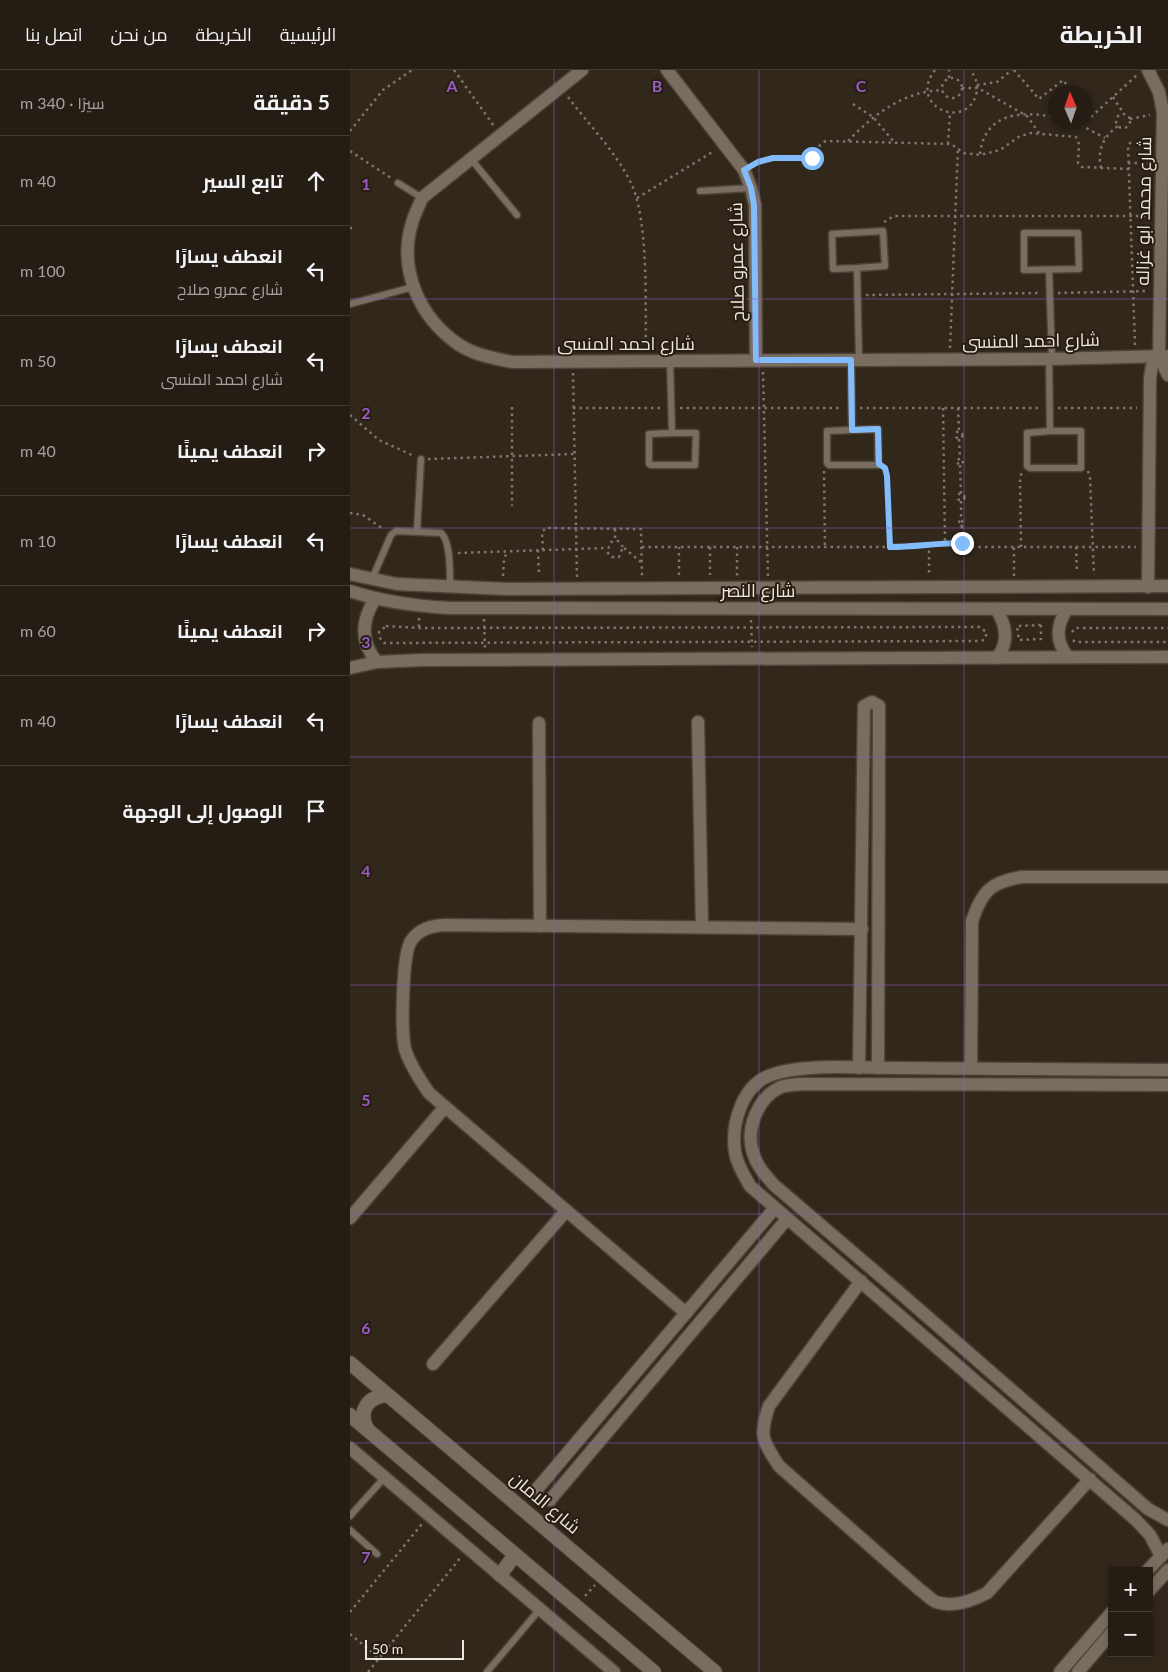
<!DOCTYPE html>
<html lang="ar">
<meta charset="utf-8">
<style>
body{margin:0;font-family:Lato,Cairo,sans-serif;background:#312a22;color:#f1f3f6;direction:rtl}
.controls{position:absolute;right:15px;bottom:15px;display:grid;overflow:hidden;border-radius:0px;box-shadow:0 2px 8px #0003}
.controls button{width:45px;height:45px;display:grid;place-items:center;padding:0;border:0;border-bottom:1px solid #423b34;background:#251d14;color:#f1f3f6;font:25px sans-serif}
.compass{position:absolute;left:698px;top:15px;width:45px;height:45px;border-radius:50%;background:#251d14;box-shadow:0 2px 8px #0003;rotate:358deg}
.scale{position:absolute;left:15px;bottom:12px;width:99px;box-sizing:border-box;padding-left:5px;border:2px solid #eee7df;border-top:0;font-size:14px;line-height:18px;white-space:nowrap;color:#eee7df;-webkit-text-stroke:4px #271d11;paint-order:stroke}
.stop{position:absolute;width:15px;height:15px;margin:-11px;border:4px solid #83bcfb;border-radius:50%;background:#fff}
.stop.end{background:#83bcfb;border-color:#fff;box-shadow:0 1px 5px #0008}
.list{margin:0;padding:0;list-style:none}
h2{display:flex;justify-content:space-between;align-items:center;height:65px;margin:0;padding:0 20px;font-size:21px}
h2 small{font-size:16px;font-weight:400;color:#a3a2a0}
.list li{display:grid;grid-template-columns:32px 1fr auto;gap:15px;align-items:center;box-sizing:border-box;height:90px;padding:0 20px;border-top:1px solid #423b34}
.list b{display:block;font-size:19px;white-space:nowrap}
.list p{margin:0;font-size:16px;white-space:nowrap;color:#a3a2a0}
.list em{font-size:16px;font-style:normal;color:#a3a2a0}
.icon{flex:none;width:28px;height:28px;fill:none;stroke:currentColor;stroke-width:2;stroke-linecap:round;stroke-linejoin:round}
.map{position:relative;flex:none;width:818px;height:1602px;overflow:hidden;direction:ltr}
header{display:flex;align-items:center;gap:30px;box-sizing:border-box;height:70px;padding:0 25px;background:#251d14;border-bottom:1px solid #423b34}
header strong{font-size:24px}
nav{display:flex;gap:28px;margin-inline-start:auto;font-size:18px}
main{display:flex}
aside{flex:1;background:#251d14}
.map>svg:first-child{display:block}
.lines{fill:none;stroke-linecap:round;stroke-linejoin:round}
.service-casing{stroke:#4c4439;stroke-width:9}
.minor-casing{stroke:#4c4439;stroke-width:15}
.tertiary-casing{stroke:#4c4439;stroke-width:16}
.path{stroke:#7e756b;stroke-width:2.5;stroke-dasharray:2.5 4;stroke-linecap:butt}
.service{stroke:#796d5f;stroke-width:6}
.minor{stroke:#796d5f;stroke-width:12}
.tertiary{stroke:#796d5f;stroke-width:14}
.route{stroke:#83bcfb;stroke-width:6}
.grid{fill:none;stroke:#985bc7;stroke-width:1;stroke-opacity:0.55}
.labels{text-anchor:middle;stroke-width:4;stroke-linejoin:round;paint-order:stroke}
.street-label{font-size:18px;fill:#eee7df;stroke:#271d11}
.grid-label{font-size:16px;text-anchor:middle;font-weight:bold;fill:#985bc7;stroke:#271d11;stroke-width:4;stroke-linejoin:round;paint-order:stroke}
</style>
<header>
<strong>الخريطة</strong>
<nav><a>الرئيسية</a><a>الخريطة</a><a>من نحن</a><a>اتصل بنا</a></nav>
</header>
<main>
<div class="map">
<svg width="818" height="1602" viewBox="0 0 818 1602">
<rect width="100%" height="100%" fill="#31271b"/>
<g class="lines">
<defs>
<g id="service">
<polyline points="121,89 167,145"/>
<polyline points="48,113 72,128"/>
<polyline points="350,121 401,118"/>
<polygon points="674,163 728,163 729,199 674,200"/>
<polyline points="507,198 483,199 482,164 533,161 535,196 507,198 509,289"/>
<polyline points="699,200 702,289"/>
<polyline points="0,234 63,217"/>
<polyline points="699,289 700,361 677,363 677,396 680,398 731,398 731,361 700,361"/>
<polyline points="501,290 502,360 477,361 477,393 479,395 528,395 528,359 502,360"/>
<polyline points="320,291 322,363 299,364 299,394 301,395 345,395 346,363 322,363"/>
<polyline points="67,461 71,389"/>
<path d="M22,509l19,-44 5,-4 45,2c10,8 9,42 9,55"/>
<polyline points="0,1446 35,1407"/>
<polyline points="0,1460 27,1484"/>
<polyline points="137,1602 190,1539"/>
</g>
<g id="minor">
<path d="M232,0l-160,128c-3,8 -8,17 -10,25 -14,46 7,94 46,121 16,11 35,14 54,18l537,-3 119,-3"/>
<polyline points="317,0 394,100 401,118 405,135 406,290"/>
<polyline points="798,0 809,22 813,42 809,286 818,305"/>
<polyline points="0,504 47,514 157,519 818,516"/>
<polyline points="798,517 800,308 802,296 809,286"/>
<path d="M0,521c33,11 65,15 99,17l719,1"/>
<path d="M25,529c-14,22 -15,43 2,63"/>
<path d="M646,539c11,17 13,33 1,49"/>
<path d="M717,539c-11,17 -12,32 1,48"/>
<polyline points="0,598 27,592 72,590 818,587"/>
<polyline points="348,652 352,857"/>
<polyline points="189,653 190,856"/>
<polyline points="509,998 514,636 522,632 529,636 528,998"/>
<path d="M621,998l1,-147c10,-30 19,-39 50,-44h146"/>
<path d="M818,1015l-367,-1c-6,1 -14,1 -20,3 -23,10 -36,42 -28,66 4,13 12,22 21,32l125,107 249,217 20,11"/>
<polyline points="0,1148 95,1037"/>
<path d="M511,1211l-92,125c-10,30 -7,34 10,60l141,124c5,3 11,10 16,12 18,6 36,-1 51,-9l103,-114"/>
<path d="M336,1243l-257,-220c-9,-13 -19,-28 -24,-44 -4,-17 -3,-94 6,-108 8,-12 20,-15 33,-16l418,4"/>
<polyline points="83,1294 216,1141"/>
<polyline points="0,1378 264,1602"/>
<polyline points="187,1419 424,1139"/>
<polyline points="200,1430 437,1149"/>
<path d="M811,1486l-11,-21 -14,-15 -386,-334c-6,-11 -13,-21 -15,-34 -4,-28 7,-67 36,-77 32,-12 89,-7 124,-7 91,0 182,2 273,2"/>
<polyline points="797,1501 818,1479"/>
<polyline points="799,1521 818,1500"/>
<polyline points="710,1602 762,1542"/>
<polyline points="728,1602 762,1562"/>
</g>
<g id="tertiary">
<polyline points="0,1293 365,1602"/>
<polyline points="0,1345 304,1602"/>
<path d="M17,1359c-9,-18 0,-32 20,-34"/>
<polyline points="150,1505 165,1485"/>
</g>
</defs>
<use href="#service" class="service-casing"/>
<use href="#minor" class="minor-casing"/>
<use href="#tertiary" class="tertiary-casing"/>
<g class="path">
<polyline points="104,0 144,56"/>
<path d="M585,0c-28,36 30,61 41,25 3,-9 0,-18 -6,-25"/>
<polyline points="664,0 689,29 713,10 722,22"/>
<polyline points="599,8 599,0"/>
<circle cx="602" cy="18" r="10"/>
<polyline points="627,15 647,12 662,0"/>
<polyline points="612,18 628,18 677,46 689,63"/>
<path d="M218,27c21,28 48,55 63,86 18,38 14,122 15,166"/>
<polyline points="763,27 774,44"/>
<polyline points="503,34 523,47 544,72"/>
<polyline points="736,43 741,47 788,4"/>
<circle cx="773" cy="51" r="7"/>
<polyline points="780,49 800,45"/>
<polyline points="725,52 755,68"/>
<polyline points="0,61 33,20 62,0"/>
<path d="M498,71c26,-27 56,-50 95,-51"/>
<polyline points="598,74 600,43"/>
<polyline points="0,81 41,108"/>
<path d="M630,84c5,-42 41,-43 76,-37"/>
<polyline points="778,93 799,93"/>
<path d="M405,94l18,-6 37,1c8,-5 6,-14 16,-18l125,3 13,9 16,2 20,-5 20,-14 11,-3 45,4 3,7 -1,19 4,4 47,2"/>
<path d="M751,98c-4,-18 2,-31 17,-42"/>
<polyline points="287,128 364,81"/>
<polyline points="534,152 544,146 799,146"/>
<polyline points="0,158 2,158"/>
<polyline points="708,223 798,221"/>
<polyline points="516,225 690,223"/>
<polyline points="785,275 778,76 780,73 802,72"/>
<polyline points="600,278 608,77"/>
<polyline points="413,302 418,507"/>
<polyline points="223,303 227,507"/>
<polyline points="162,337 162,436"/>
<polyline points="223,338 312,338"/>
<polyline points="330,338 492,338"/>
<polyline points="510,338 690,338"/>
<polyline points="593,338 595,473"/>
<polyline points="608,338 609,361"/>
<polyline points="708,338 787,338"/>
<polyline points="0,345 29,370 64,386"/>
<circle cx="609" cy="365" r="3.5"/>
<polyline points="609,369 610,388 606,392 610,395 613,392 610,388"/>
<polyline points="78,389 224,384"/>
<polyline points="610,395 611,424"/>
<polyline points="535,399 540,477"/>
<polyline points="474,401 475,477"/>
<polyline points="738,401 740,408 744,505"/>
<circle cx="611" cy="427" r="3.5"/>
<polyline points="611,431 611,450 614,453 612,456 608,453 611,450"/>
<polyline points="0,443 13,445 33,459"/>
<polyline points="612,456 612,473"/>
<polyline points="265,459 265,471"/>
<polyline points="579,474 579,506"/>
<polyline points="273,477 268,471 261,472 257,482 262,487 269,487 273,477 292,493"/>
<polyline points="292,477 571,477 581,473 612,473 621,477 786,477"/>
<polyline points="360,477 360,505"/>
<polyline points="387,477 387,506"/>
<polyline points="671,477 670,408 672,402"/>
<polyline points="726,477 727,503"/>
<polyline points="188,480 189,506"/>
<polyline points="193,480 192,462 196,458 291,459 292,506"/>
<polyline points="108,483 257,478"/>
<polyline points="329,505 329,477"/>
<polyline points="153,506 154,490 157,481"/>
<polyline points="664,506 664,477"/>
<polyline points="69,548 69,558"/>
<polyline points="134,549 135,579"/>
<polyline points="401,550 402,577"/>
<polygon points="691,555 691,569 669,570 667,556"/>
<polygon points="36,556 69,558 630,557 637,563 634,570 630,571 34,573 30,568 29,562"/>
<polyline points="722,562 725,558 818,558"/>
<polyline points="723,570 725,572 818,572"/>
<polyline points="235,1526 245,1515"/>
<polyline points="0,1542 72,1454"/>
<polyline points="0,1564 29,1588"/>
<polyline points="18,1602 111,1487"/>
</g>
<use href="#service" class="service"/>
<use href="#minor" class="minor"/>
<use href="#tertiary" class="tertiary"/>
</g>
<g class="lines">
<path class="route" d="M462,88h-39l-15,4 -14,8 7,18 3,17 2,155h95l1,70 26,-1 1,35 6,4 2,8 3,71c25,0 47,-4 72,-4"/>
</g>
<path class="grid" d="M204,0v1602M409,0v1602M614,0v1602M0,229h818M0,458h818M0,687h818M0,915h818M0,1144h818M0,1373h818"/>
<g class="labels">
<g class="street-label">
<text transform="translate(794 141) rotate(-89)" y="6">شارع محمد ابو غزاله</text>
<text transform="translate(387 192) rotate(-91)" y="6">شارع عمرو صلاح</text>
<text transform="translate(681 271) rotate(-1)" y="6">شارع احمد المنسى</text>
<text x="276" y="280">شارع احمد المنسى</text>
<text x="408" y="527">شارع النصر</text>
<text transform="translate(195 1433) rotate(40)" y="6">شارع الامان</text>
</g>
</g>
<g class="grid-label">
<text x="102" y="22">A</text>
<text x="307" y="22">B</text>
<text x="511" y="22">C</text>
<text x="16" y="120">1</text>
<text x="16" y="349">2</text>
<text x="16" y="578">3</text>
<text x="16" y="807">4</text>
<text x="16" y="1036">5</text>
<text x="16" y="1264">6</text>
<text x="16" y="1493">7</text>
</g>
</svg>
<div class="controls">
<button>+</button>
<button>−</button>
</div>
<svg class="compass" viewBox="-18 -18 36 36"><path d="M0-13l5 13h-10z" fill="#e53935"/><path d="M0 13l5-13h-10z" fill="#a3a2a0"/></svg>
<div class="scale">50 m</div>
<div class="stop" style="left:462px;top:88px"></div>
<div class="stop end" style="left:612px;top:473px"></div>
</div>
<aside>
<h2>5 دقيقة<small>سيرًا · 340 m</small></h2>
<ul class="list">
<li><svg class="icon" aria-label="ahead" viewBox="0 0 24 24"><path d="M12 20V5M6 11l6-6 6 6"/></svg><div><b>تابع السير</b></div><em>40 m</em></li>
<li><svg class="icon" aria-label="left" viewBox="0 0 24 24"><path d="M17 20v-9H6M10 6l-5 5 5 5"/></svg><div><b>انعطف يسارًا</b><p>شارع عمرو صلاح</p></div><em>100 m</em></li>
<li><svg class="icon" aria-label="left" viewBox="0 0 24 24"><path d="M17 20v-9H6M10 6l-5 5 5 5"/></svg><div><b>انعطف يسارًا</b><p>شارع احمد المنسى</p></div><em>50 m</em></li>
<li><svg class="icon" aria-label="right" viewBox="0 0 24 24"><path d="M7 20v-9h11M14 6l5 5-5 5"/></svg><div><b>انعطف يمينًا</b></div><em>40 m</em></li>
<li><svg class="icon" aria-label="left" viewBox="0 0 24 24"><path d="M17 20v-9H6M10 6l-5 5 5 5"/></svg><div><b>انعطف يسارًا</b></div><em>10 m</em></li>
<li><svg class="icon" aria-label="right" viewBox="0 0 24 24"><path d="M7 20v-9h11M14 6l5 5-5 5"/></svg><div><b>انعطف يمينًا</b></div><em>60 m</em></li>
<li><svg class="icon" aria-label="left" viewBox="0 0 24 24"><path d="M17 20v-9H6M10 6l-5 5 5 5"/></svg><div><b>انعطف يسارًا</b></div><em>40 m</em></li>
<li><svg class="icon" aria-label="arrive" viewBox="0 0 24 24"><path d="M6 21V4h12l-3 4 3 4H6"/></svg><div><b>الوصول إلى الوجهة</b></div></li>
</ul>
</aside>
</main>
